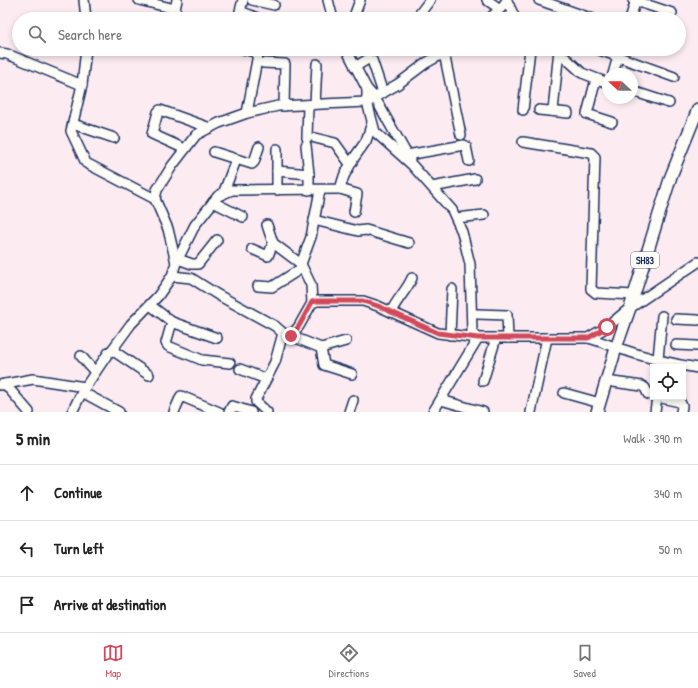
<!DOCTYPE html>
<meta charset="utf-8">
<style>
body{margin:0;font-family:"Patrick Hand",sans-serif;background:#f2f2f2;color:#222}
.controls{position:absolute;right:12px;bottom:12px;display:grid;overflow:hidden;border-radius:0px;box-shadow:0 2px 6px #0003}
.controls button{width:36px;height:36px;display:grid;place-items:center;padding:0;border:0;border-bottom:1px solid #e0e0e0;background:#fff;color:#222;font:20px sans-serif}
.compass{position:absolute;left:602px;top:68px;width:36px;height:36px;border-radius:50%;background:#fff;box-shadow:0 2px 6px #0003;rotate:292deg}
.stop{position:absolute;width:12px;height:12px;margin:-9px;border:3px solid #d1495b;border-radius:50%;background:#fff}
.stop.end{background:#d1495b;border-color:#fff;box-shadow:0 1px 4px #0008}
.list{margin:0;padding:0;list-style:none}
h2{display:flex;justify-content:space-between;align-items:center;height:52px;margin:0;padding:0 16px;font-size:17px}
h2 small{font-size:13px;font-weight:400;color:#767676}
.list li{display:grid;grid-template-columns:26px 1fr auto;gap:12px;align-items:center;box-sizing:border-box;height:56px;padding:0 16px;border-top:1px solid #e0e0e0}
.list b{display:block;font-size:15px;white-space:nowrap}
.list em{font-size:13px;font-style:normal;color:#767676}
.icon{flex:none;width:22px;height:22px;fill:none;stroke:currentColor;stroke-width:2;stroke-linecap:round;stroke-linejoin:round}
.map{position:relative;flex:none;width:698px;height:412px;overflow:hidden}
.search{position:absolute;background:#fff;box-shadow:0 2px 6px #0003;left:12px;right:12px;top:12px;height:44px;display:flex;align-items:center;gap:10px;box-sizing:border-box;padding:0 14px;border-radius:22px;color:#767676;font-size:15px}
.sheet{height:220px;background:#fff}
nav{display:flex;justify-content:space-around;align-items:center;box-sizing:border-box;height:56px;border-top:1px solid #e0e0e0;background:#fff;font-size:11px;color:#767676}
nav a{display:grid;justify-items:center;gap:2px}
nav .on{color:#d1495b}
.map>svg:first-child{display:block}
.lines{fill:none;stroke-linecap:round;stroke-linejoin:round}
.minor-casing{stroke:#1b2f5e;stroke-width:12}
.major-casing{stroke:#1b2f5e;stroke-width:14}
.minor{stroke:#fdfcf7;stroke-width:9}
.major{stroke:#fdfcf7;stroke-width:11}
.route{stroke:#d1495b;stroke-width:5}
.labels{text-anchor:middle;stroke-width:3.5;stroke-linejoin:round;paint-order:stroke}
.shield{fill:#fdfcf7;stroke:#5f6c8c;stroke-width:1}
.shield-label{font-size:10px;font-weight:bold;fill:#1b2f5e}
</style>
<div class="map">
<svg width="698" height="412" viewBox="0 0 698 412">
<rect width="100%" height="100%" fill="#fcecf2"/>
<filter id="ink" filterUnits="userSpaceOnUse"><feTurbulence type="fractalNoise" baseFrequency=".025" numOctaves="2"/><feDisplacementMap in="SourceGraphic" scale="8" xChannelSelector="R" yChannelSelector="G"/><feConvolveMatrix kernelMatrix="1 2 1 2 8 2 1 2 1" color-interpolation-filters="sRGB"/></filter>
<g filter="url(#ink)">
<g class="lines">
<defs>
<g id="minor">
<polyline points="84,0 86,19"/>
<polyline points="139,0 175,9"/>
<polyline points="177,0 174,14 175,16 186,19"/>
<polyline points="243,0 240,11 260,19"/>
<polyline points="252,0 274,5"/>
<polyline points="328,0 333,19"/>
<polyline points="487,0 500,9"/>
<polyline points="539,0 593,19"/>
<polyline points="633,0 672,13"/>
<polyline points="507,1 515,18 517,19"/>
<polyline points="418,16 430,0"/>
<polyline points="353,19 360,0"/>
<polyline points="489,19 502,7 507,0"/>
<polyline points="630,19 636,0"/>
<polyline points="243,49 258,53"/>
<polyline points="346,49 367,89 375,98 410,160"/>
<polyline points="597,49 674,77"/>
<polyline points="559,52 582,73 608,83"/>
<polyline points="0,53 7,54 82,85 71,131 86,163 155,199"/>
<polyline points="444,53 461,135"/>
<polyline points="263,63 285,64 284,106"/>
<polyline points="355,67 368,59 372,60 383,93"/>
<polyline points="613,74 620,49"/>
<polyline points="596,79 587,114 612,122"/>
<polyline points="82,85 86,49"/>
<polyline points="367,89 367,102 375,132 412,165 452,210 462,232 470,264 472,332 478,338 588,338 607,327 630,308 698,262"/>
<polyline points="632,91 669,103"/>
<polyline points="315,104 317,64"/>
<polyline points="523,110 530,49"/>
<polyline points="539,110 568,113"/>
<polyline points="553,111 559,49"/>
<polyline points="247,113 259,49"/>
<polyline points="73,124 114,138"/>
<polyline points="307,138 308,105"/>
<polyline points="315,138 335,143 350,164"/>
<polyline points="523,142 591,153 595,157 591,289 596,293 634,295"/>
<polyline points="306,145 309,174 309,190"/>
<polyline points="185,149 152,134 158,112 160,110 210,128"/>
<polyline points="214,152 252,164 254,162 259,147"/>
<polyline points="407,155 464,145 466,146 469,161"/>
<polyline points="277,171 309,174"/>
<polyline points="432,187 475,179"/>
<polyline points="340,189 357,194 354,212"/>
<polyline points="277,190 277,149"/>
<polyline points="223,194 236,160"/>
<polyline points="213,202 243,217"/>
<polyline points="456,218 484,215"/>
<polyline points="314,220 358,231 366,230 409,243"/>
<polyline points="267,225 273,243 301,264"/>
<polyline points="252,249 268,256 273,243"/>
<polyline points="178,259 192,264 198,264 217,240"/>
<polyline points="176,263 195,225 218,196 232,190 340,189 344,176 354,158 366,141 372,123"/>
<polyline points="172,276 191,278 218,295 275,326 283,333 291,336 299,326 312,303 317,301 363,301 378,306 438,333 478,338 433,412"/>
<polyline points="258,286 272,287 302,268"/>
<polyline points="312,303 311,285 301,264 311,237 320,190"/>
<polyline points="150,305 172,322 217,338"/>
<path d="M391,312c6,-13 16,-22 21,-34"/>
<polyline points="477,314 507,315 508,338"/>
<polyline points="676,319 698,320"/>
<polyline points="172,322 166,343 168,346 202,360 230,363"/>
<polyline points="450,335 452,289"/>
<polyline points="291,336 321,348 346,341"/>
<path d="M588,338c12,3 20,7 30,10 26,9 53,16 80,20"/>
<polyline points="676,345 698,346"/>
<polyline points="321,348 324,365 352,374"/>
<polyline points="112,350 149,375"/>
<polyline points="81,356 95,372"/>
<polyline points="658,359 662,316"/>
<polyline points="240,369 266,379"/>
<polyline points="483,381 496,338"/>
<polyline points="613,382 642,386 645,388 648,394 653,396"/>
<polyline points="5,384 29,412"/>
<polyline points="0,385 33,379 85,387"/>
<polyline points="82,392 119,412"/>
<polyline points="564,393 600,403"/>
<polyline points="657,397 680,402 682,406 681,412"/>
<polyline points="441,400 483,412"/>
<polyline points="72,412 82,392 109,352 112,350 131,324 158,296 172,276 176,263 173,250 168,229 155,199 157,190 172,166 196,135 219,123 247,113 278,106 367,102 398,84 426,63 451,49"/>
<polyline points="174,412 181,396 219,412"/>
<polyline points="229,412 232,406 251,412"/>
<polyline points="267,412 256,402 256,399 275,362 283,333"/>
<polyline points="349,412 353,400"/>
<polyline points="531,412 547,338"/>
<polyline points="655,412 657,397"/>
</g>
<polyline id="major" points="597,412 616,348 630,308 671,176 698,109"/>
</defs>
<use href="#minor" class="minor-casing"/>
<use href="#major" class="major-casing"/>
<use href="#minor" class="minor"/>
<use href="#major" class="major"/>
</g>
</g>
<g class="lines" filter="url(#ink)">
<polyline class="route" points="291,336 299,326 312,302 317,301 363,301 378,306 438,333 478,338 588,338 607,327"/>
</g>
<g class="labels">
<rect class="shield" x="631" y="252" width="28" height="16" rx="3"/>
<g class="shield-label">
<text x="645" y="264">SH83</text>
</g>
</g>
</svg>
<div class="controls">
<button><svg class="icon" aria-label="locate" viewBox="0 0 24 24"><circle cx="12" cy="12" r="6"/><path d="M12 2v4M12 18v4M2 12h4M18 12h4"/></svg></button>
</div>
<svg class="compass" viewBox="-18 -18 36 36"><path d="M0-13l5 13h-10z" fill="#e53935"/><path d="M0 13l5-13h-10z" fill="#767676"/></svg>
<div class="stop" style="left:607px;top:327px"></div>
<div class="stop end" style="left:291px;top:336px"></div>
<div class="search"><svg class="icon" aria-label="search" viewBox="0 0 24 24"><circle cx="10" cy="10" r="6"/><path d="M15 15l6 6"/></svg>Search here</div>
</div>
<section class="sheet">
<h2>5 min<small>Walk · 390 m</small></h2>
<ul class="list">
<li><svg class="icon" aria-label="ahead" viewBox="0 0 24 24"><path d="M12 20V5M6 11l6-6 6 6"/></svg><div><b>Continue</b></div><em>340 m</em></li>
<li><svg class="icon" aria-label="left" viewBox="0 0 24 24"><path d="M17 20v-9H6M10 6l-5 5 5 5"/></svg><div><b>Turn left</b></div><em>50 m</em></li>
<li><svg class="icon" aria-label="arrive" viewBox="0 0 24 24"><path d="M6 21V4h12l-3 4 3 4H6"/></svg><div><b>Arrive at destination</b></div></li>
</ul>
</section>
<nav>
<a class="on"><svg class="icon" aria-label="map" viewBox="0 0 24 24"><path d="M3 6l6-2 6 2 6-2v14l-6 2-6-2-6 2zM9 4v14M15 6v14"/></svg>Map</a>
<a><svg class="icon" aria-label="directions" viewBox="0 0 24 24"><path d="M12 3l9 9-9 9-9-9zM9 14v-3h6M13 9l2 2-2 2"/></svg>Directions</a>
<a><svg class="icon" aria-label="saved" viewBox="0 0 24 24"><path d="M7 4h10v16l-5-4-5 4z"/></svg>Saved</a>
</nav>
